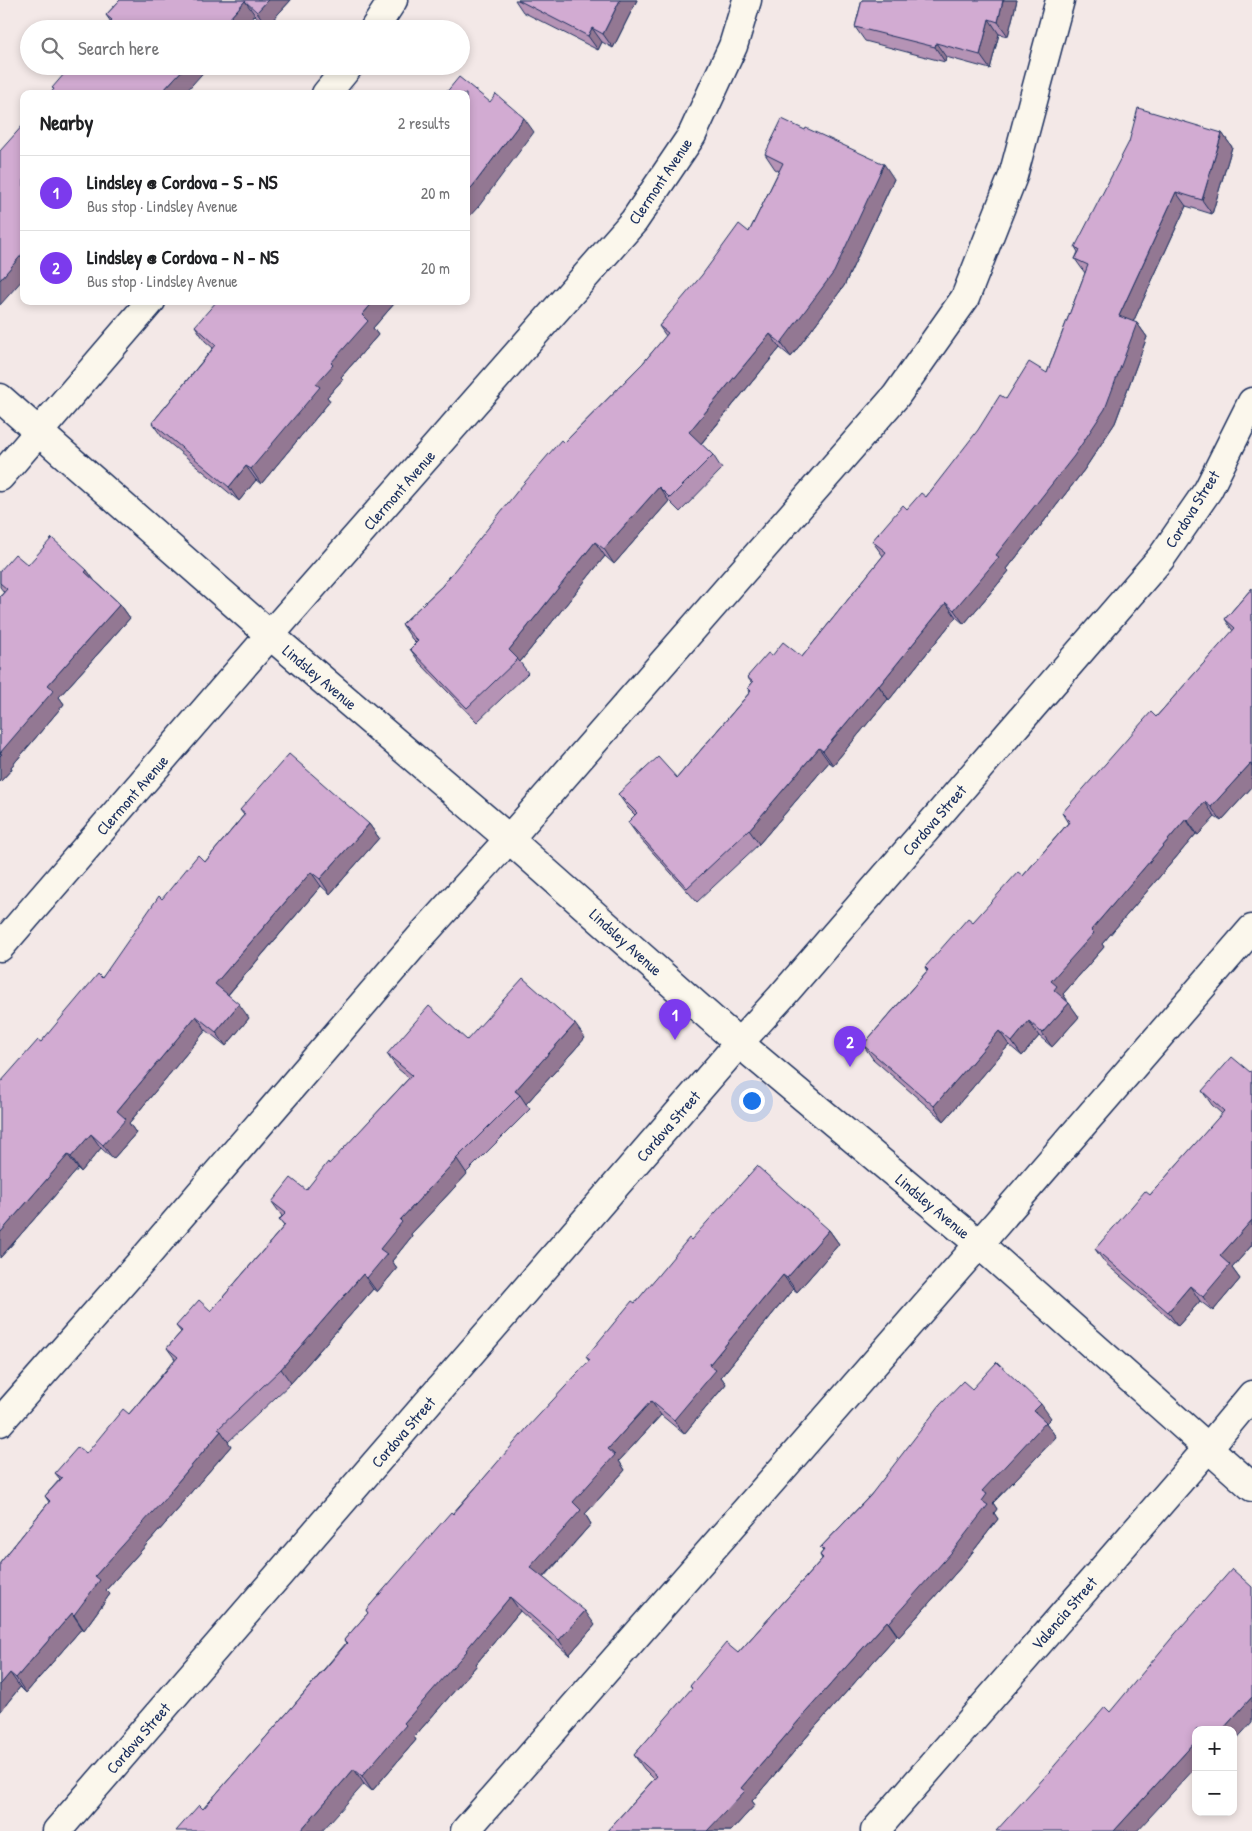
<!DOCTYPE html>
<meta charset="utf-8">
<style>
body{margin:0;font-family:"Patrick Hand",sans-serif;background:#f6f6f6;color:#202124}
.controls{position:absolute;right:15px;bottom:15px;display:grid;overflow:hidden;border-radius:10px;box-shadow:0 2px 8px #0003}
.controls button{width:45px;height:45px;display:grid;place-items:center;padding:0;border:0;border-bottom:1px solid #e0e0e0;background:#fff;color:#202124;font:25px sans-serif}
.you{position:absolute;left:751px;top:1100px;width:18px;height:18px;margin:-12px;border:4px solid #fff;border-radius:50%;background:#1a73e8;box-shadow:0 0 0 8px #1a73e833}
.badge{display:grid;place-items:center;width:32px;height:32px;border-radius:50%;background:#7c3aed;color:#fff;font-size:16px;font-weight:700}
.pin{position:absolute;translate:-50% -41px;filter:drop-shadow(0 1px 2px #0008)}
.pin::after{content:'';position:absolute;top:26px;width:18px;height:15px;background:inherit;clip-path:polygon(0 0,100% 0,50% 100%)}
.list{margin:0;padding:0;list-style:none}
h2{display:flex;justify-content:space-between;align-items:center;height:65px;margin:0;padding:0 20px;font-size:21px}
h2 small{font-size:16px;font-weight:400;color:#757577}
.list li{display:grid;grid-template-columns:32px 1fr auto;gap:15px;align-items:center;box-sizing:border-box;height:75px;padding:0 20px;border-top:1px solid #e0e0e0}
.list b{display:block;font-size:19px;white-space:nowrap}
.list p{margin:0;font-size:16px;white-space:nowrap;color:#757577}
.list em{font-size:16px;font-style:normal;color:#757577}
.icon{flex:none;width:28px;height:28px;fill:none;stroke:currentColor;stroke-width:2;stroke-linecap:round;stroke-linejoin:round}
.map{position:relative;flex:none;width:1252px;height:1831px;overflow:hidden}
.search{position:absolute;background:#fff;box-shadow:0 2px 8px #0003;left:20px;top:20px;width:450px;height:55px;display:flex;align-items:center;gap:12px;box-sizing:border-box;padding:0 18px;border-radius:28px;color:#757577;font-size:19px}
.panel{position:absolute;background:#fff;box-shadow:0 2px 8px #0003;left:20px;top:90px;width:450px;height:215px;border-radius:10px}
.map>svg:first-child{display:block}
.lines{fill:none;stroke-linecap:round;stroke-linejoin:round}
.minor-casing{stroke:#1b2f5e;stroke-width:31}
.minor{stroke:#fbf7ec;stroke-width:28}
.wall{fill:#b593b5;stroke:#1b2f5e}
.shaded-wall{fill:#937893;stroke:#1b2f5e}
.building{fill:#d2abd2;stroke:#1b2f5e}
.labels{text-anchor:middle;stroke-width:4.5;stroke-linejoin:round;paint-order:stroke}
.street-label{font-size:16px;fill:#1b2f5e;stroke:#fbf7ec}
</style>
<div class="map">
<svg width="1252" height="1831" viewBox="0 0 1252 1831">
<rect width="100%" height="100%" fill="#f3e8e7"/>
<filter id="ink" filterUnits="userSpaceOnUse"><feTurbulence type="fractalNoise" baseFrequency=".02" numOctaves="2"/><feDisplacementMap in="SourceGraphic" scale="10" xChannelSelector="R" yChannelSelector="G"/><feConvolveMatrix kernelMatrix="1 2 1 2 8 2 1 2 1" color-interpolation-filters="sRGB"/></filter>
<g filter="url(#ink)">
<g class="lines">
<defs>
<g id="minor">
<polyline points="374,29 393,0"/>
<polyline points="326,94 349,66"/>
<polyline points="0,398 270,635 509,839 739,1043 979,1244 1252,1487"/>
<polyline points="0,477 151,301"/>
<polyline points="0,947 270,635 634,221 692,135 733,46 747,0"/>
<polyline points="0,1422 148,1254 423,934 509,839 896,396 965,298 1013,176 1060,0"/>
<polyline points="57,1831 739,1043 781,997 1161,558 1208,490 1252,402"/>
<polyline points="465,1831 979,1244 1252,929"/>
<polyline points="875,1831 1208,1448 1252,1395"/>
</g>
</defs>
<use href="#minor" class="minor-casing"/>
<use href="#minor" class="minor"/>
</g>
<g class="wall">
<polygon points="120,0 291,0 267,26 255,15 243,29 104,29 111,22 106,15"/>
<polygon points="515,0 637,0 613,48 602,42 598,50 523,12"/>
<polygon points="862,0 1017,0 1008,36 999,34 990,69 946,57 945,62 865,41 855,27"/>
<polygon points="1222,133 1232,147 1212,214 1186,206 1133,322 1137,323 1147,337 1115,423 1084,470 1007,569 1009,571 964,624 956,617 889,700 888,699 833,765 829,762 759,844 697,902 638,836 628,822 635,815 628,808 618,794 677,778 750,692 748,688 752,683 747,677 772,656 802,657 883,556 872,541 907,509 926,497 1006,399 1047,373 1085,273 1075,259 1078,252 1075,247"/>
<polygon points="765,154 894,179 844,286 791,357 780,348 701,444 713,455 722,469 680,512 669,501 614,564 605,556 520,662 528,673 477,722 420,663 410,649 416,643 412,639 402,624 442,586 564,443 643,363 666,336 659,326 749,232 779,171 775,169"/>
<polygon points="393,302 394,304 373,328 378,335 341,377 343,379 327,397 330,401 261,484 256,480 239,501 162,437 152,423 213,348 205,341 195,326"/>
<polygon points="28,565 94,580 120,604 130,618 59,697 64,704 11,767 12,769 0,782 0,597 4,592 0,587 0,571"/>
<polygon points="1252,588 1252,787 1221,821 1215,817 1198,835 1196,834 1102,944 1104,947 1063,994 1067,1000 1067,1001 1079,1017 1052,1047 1039,1036 1022,1056 1009,1045 944,1121 873,1059 863,1045 927,971 925,967 973,922 1023,876 1068,823 1062,813 1156,717 1233,631 1225,619"/>
<polygon points="240,810 369,824 379,838 330,894 321,886 228,995 249,1018 226,1046 206,1030 129,1123 136,1133 113,1159 101,1148 81,1172 78,1169 0,1258 41,1042 102,978 162,899 205,862 244,815"/>
<polygon points="585,1038 526,1104 530,1109 466,1173 467,1174 411,1234 412,1236 392,1261 397,1268 377,1292 373,1289 291,1383 228,1442 231,1446 180,1505 181,1506 106,1590 110,1594 84,1630 82,1628 26,1693 20,1687 0,1712 0,1563 49,1502 45,1496 60,1479 55,1473 86,1454 129,1414 175,1359 167,1348 181,1332 176,1326 211,1311 284,1226 279,1220 282,1216 272,1202 306,1190 409,1078 397,1068 387,1054 467,1040"/>
<polygon points="1252,1070 1252,1245 1232,1268 1240,1279 1213,1311 1200,1301 1178,1326 1105,1263 1095,1249 1150,1195 1222,1114 1212,1105 1202,1091 1250,1072"/>
<polygon points="829,1230 839,1244 797,1292 793,1289 721,1377 726,1384 684,1434 661,1415 619,1461 625,1470 585,1514 591,1524 544,1578 595,1625 569,1655 520,1611 476,1664 477,1665 414,1737 416,1740 372,1791 364,1784 203,1809 288,1712 346,1643 344,1640 368,1613 366,1610 589,1361 586,1357 635,1303 691,1240"/>
<polygon points="972,1389 1051,1418 1046,1423 1056,1437 993,1503 997,1509 994,1513 998,1519 961,1567 899,1637 897,1635 816,1726 752,1801 755,1805 731,1831 607,1831 654,1779 644,1769 634,1755 692,1689 690,1686 738,1653 822,1559 820,1555 823,1551 820,1548"/>
</g>
<g class="shaded-wall">
<polygon points="268,0 291,0 267,26 257,12"/>
<polygon points="620,0 637,0 613,48 603,34"/>
<polygon points="1003,0 1017,0 1008,36 998,22"/>
<polygon points="245,1 255,15 243,29 220,29"/>
<polygon points="989,19 999,34 990,69 980,55"/>
<polygon points="592,28 602,42 598,50 588,36"/>
<polygon points="936,43 946,57 945,62 935,47"/>
<polygon points="186,66 209,66 184,94 164,94 162,92"/>
<polygon points="524,118 534,132 479,206 466,220 466,195"/>
<polygon points="1222,133 1232,147 1212,214 1202,200"/>
<polygon points="884,164 894,179 844,286 791,357 781,343"/>
<polygon points="1176,192 1186,206 1129,331 1119,316"/>
<polygon points="24,252 24,278 0,305 0,280"/>
<polygon points="374,301 394,301 393,302 394,304 373,328 378,335 341,377 343,379 327,397 330,401 261,484 251,469 316,384 331,363 362,315"/>
<polygon points="1137,323 1147,337 1115,423 1084,470 1007,569 1009,571 964,624 954,610 996,555"/>
<polygon points="770,334 780,348 699,446 689,432"/>
<polygon points="246,466 256,480 239,501 229,487"/>
<polygon points="659,487 669,501 614,564 604,549"/>
<polygon points="595,542 605,556 520,662 509,650"/>
<polygon points="87,570 97,584 85,572"/>
<polygon points="946,603 956,617 889,700 879,686"/>
<polygon points="120,604 130,618 59,697 64,704 11,767 12,769 0,782 0,753 48,685"/>
<polygon points="878,685 888,699 833,765 823,751"/>
<polygon points="819,748 829,762 759,844 749,830"/>
<polygon points="1250,764 1252,766 1252,787 1221,821 1211,807"/>
<polygon points="1205,802 1215,817 1198,835 1188,821"/>
<polygon points="1186,819 1196,834 1102,944 1104,947 1063,994 1067,1000 1064,1004 1054,990 1051,981 1091,930"/>
<polygon points="369,824 379,838 330,894 320,879"/>
<polygon points="311,872 321,886 225,998 215,984"/>
<polygon points="1069,1003 1079,1017 1052,1047 1042,1033"/>
<polygon points="239,1004 249,1018 226,1046 216,1032"/>
<polygon points="196,1016 206,1030 129,1123 136,1133 113,1159 103,1145 117,1111"/>
<polygon points="1029,1021 1039,1036 1022,1056 1012,1042"/>
<polygon points="575,1024 585,1038 526,1104 520,1095 515,1091"/>
<polygon points="999,1031 1009,1045 944,1121 934,1106"/>
<polygon points="91,1134 101,1148 81,1172 71,1157"/>
<polygon points="68,1155 78,1169 0,1258 0,1233"/>
<polygon points="457,1159 467,1174 411,1234 412,1236 392,1261 397,1268 377,1292 367,1278 380,1249 400,1220"/>
<polygon points="1252,1220 1252,1245 1232,1268 1240,1279 1213,1311 1203,1297 1220,1256"/>
<polygon points="829,1230 839,1244 797,1292 787,1278"/>
<polygon points="363,1274 373,1289 291,1383 281,1369"/>
<polygon points="783,1275 793,1289 721,1377 726,1384 684,1434 674,1420 709,1365"/>
<polygon points="1190,1286 1200,1301 1178,1326 1168,1312"/>
<polygon points="651,1401 661,1415 619,1461 625,1470 585,1514 591,1524 540,1581 530,1567 608,1449"/>
<polygon points="1041,1404 1051,1418 1046,1423 1056,1437 993,1503 997,1509 994,1513 998,1519 961,1567 899,1637 889,1623 982,1501 982,1491 1034,1411"/>
<polygon points="221,1431 231,1446 180,1505 181,1506 106,1590 110,1594 84,1630 74,1615 95,1576 170,1491"/>
<polygon points="510,1597 520,1611 476,1664 477,1665 414,1737 416,1740 372,1791 362,1776 404,1723"/>
<polygon points="585,1611 595,1625 569,1655 559,1640"/>
<polygon points="72,1613 82,1628 26,1693 16,1678"/>
<polygon points="887,1621 897,1635 816,1726 752,1801 755,1805 731,1831 707,1831 741,1788 806,1712"/>
<polygon points="10,1673 20,1687 0,1712 0,1685"/>
<polygon points="1252,1697 1252,1722 1233,1743 1233,1730 1222,1730"/>
<polygon points="1196,1741 1196,1767 1137,1831 1114,1831"/>
<polygon points="354,1769 364,1784 322,1831 300,1831"/>
</g>
<g class="building">
<polygon points="120,0 268,0 257,12 245,1 220,29 104,29 112,20 106,15"/>
<polygon points="518,0 620,0 603,34 592,28 588,36"/>
<polygon points="862,0 1003,0 998,22 989,19 980,55 936,43 935,47 855,27"/>
<polygon points="71,66 186,66 162,92 165,94 50,94 54,89 52,88"/>
<polygon points="459,77 490,102 496,94 524,118 466,195 466,94 445,94"/>
<polygon points="1138,108 1222,133 1202,200 1176,192 1119,316 1137,323 1105,409 1074,456 996,555 999,557 954,610 946,603 879,686 878,685 823,751 819,748 749,830 687,888 628,822 637,813 618,794 658,757 677,778 751,691 748,688 753,682 747,677 768,653 772,656 783,642 802,657 886,552 872,541 903,505 907,509 921,493 926,497 978,430 1000,395 1006,399 1029,362 1047,373 1088,265 1075,259 1080,250 1075,247 1129,142"/>
<polygon points="782,119 805,130 806,128 884,164 834,272 781,343 770,334 689,432 713,455 670,498 659,487 604,549 595,542 509,650 518,659 467,708 410,649 418,641 402,624 442,586 519,489 561,440 564,443 643,363 668,333 659,326 702,275 739,224 749,232 783,163 765,154"/>
<polygon points="24,124 24,252 0,280 0,151"/>
<polygon points="217,301 374,301 362,315 368,321 331,363 333,365 316,384 320,387 251,469 246,466 229,487 152,423 216,345 195,326"/>
<polygon points="52,538 87,570 85,572 120,604 48,685 54,690 0,753 2,754 0,756 0,597 7,589 0,583 0,571 15,554 28,565"/>
<polygon points="1252,588 1252,765 1250,764 1211,807 1205,802 1188,821 1186,819 1091,930 1094,933 1051,981 1057,986 1054,990 1069,1003 1042,1033 1029,1021 1012,1042 999,1031 934,1106 863,1045 928,970 925,967 968,918 973,922 1018,872 1023,876 1070,821 1062,813 1151,712 1156,717 1235,628 1225,619"/>
<polygon points="289,754 369,824 320,879 311,872 215,984 239,1004 216,1032 196,1016 117,1111 126,1119 103,1145 91,1134 71,1157 68,1155 0,1233 0,1083 38,1040 41,1042 98,974 102,978 159,896 162,899 198,855 205,862 245,814 240,810"/>
<polygon points="523,978 575,1024 515,1091 520,1095 456,1159 457,1159 400,1220 402,1222 380,1249 387,1254 367,1278 363,1274 281,1369 218,1429 221,1431 170,1491 171,1492 95,1576 100,1580 74,1615 72,1613 16,1678 10,1673 0,1685 0,1563 50,1501 45,1496 62,1478 55,1473 78,1447 86,1454 123,1409 129,1414 178,1357 167,1348 182,1331 176,1326 199,1300 211,1311 285,1225 279,1220 286,1213 272,1202 291,1178 306,1190 328,1162 329,1164 412,1075 387,1054 429,1006 467,1040"/>
<polygon points="1232,1057 1250,1072 1252,1070 1252,1220 1220,1256 1230,1265 1203,1297 1190,1286 1168,1312 1095,1249 1145,1191 1150,1195 1224,1111 1202,1091"/>
<polygon points="757,1166 829,1230 787,1278 783,1275 709,1365 716,1370 674,1420 651,1401 608,1449 615,1455 573,1502 581,1510 530,1567 585,1611 559,1640 510,1597 466,1650 467,1651 404,1723 406,1725 362,1776 354,1769 300,1831 176,1831 199,1805 203,1809 288,1712 347,1643 344,1640 368,1613 366,1610 451,1512 453,1514 527,1428 590,1360 586,1357 632,1301 635,1303 689,1238 691,1240"/>
<polygon points="997,1362 1041,1404 1034,1411 1046,1422 982,1491 987,1494 982,1501 988,1505 951,1553 889,1623 887,1621 806,1712 741,1788 745,1791 707,1831 607,1831 657,1776 634,1755 692,1688 690,1686 726,1643 738,1653 823,1558 820,1555 824,1550 820,1548 870,1496 940,1405 963,1381 972,1389"/>
<polygon points="1232,1569 1252,1587 1252,1697 1222,1730 1209,1730 1207,1729 1206,1730 1196,1730 1196,1741 1114,1831 996,1831 1043,1779 1105,1707 1110,1712 1175,1634"/>
</g>
</g>
<g class="labels">
<g class="street-label">
<text transform="translate(660 181) rotate(-56)" y="6">Clermont Avenue</text>
<text transform="translate(399 490) rotate(-49)" y="6">Clermont Avenue</text>
<text transform="translate(1192 509) rotate(-58)" y="6">Cordova Street</text>
<text transform="translate(320 677) rotate(40)" y="6">Lindsley Avenue</text>
<text transform="translate(132 795) rotate(-49)" y="6">Clermont Avenue</text>
<text transform="translate(934 820) rotate(-49)" y="6">Cordova Street</text>
<text transform="translate(626 942) rotate(42)" y="6">Lindsley Avenue</text>
<text transform="translate(668 1126) rotate(-49)" y="6">Cordova Street</text>
<text transform="translate(933 1206) rotate(40)" y="6">Lindsley Avenue</text>
<text transform="translate(403 1432) rotate(-49)" y="6">Cordova Street</text>
<text transform="translate(1064 1613) rotate(-49)" y="6">Valencia Street</text>
<text transform="translate(138 1738) rotate(-49)" y="6">Cordova Street</text>
</g>
</g>
</svg>
<div class="controls">
<button>+</button>
<button>−</button>
</div>
<div class="you"></div>
<div class="pin badge" style="left:675px;top:1040px">1</div>
<div class="pin badge" style="left:850px;top:1067px">2</div>
<div class="search"><svg class="icon" aria-label="search" viewBox="0 0 24 24"><circle cx="10" cy="10" r="6"/><path d="M15 15l6 6"/></svg>Search here</div>
<section class="panel">
<h2>Nearby<small>2 results</small></h2>
<ul class="list">
<li><span class="badge">1</span><div><b>Lindsley @ Cordova - S - NS</b><p>Bus stop · Lindsley Avenue</p></div><em>20 m</em></li>
<li><span class="badge">2</span><div><b>Lindsley @ Cordova - N - NS</b><p>Bus stop · Lindsley Avenue</p></div><em>20 m</em></li>
</ul>
</section>
</div>
